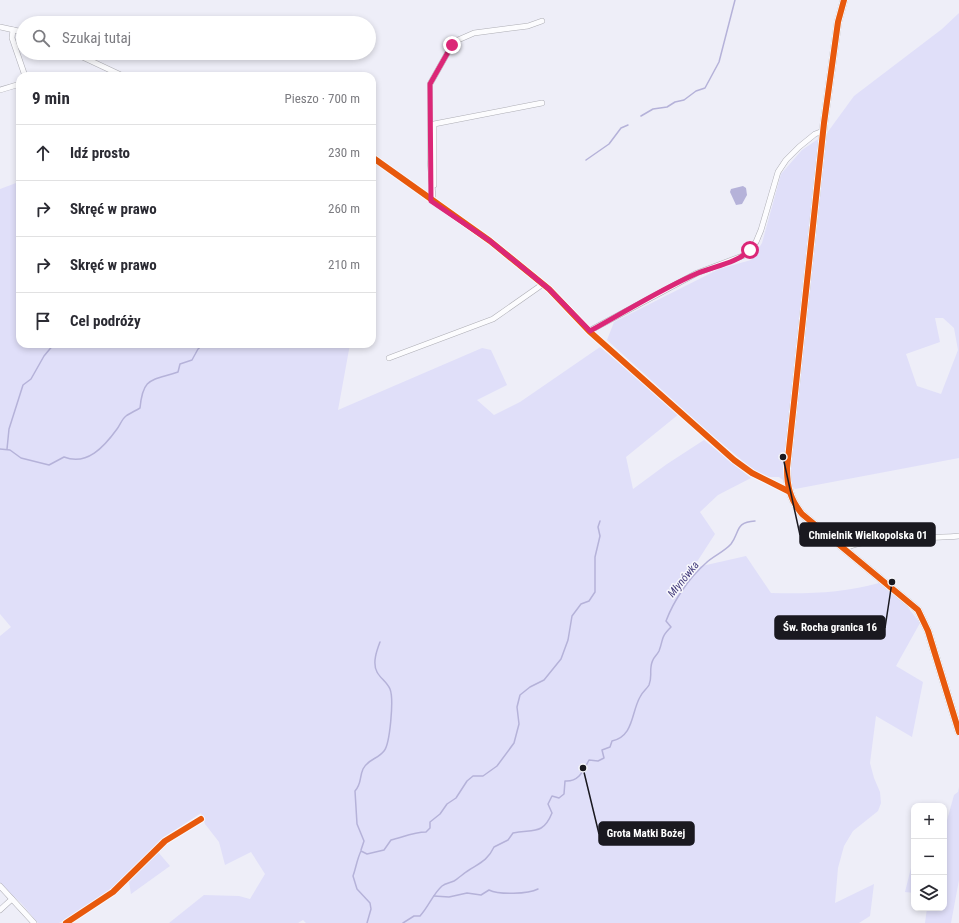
<!DOCTYPE html>
<html lang="pl">
<meta charset="utf-8">
<style>
body{margin:0;font-family:"Roboto Condensed",sans-serif;background:#f7f7f7;color:#2b2b33}
.controls{position:absolute;right:12px;bottom:12px;display:grid;overflow:hidden;border-radius:8px;box-shadow:0 2px 6px #0003}
.controls button{width:36px;height:36px;display:grid;place-items:center;padding:0;border:0;border-bottom:1px solid #e1e1e2;background:#fff;color:#2b2b33;font:20px sans-serif}
.stop{position:absolute;width:12px;height:12px;margin:-9px;border:3px solid #db2777;border-radius:50%;background:#fff}
.stop.end{background:#db2777;border-color:#fff;box-shadow:0 1px 4px #0008}
.list{margin:0;padding:0;list-style:none}
h2{display:flex;justify-content:space-between;align-items:center;height:52px;margin:0;padding:0 16px;font-size:17px}
h2 small{font-size:13px;font-weight:400;color:#7c7c81}
.list li{display:grid;grid-template-columns:26px 1fr auto;gap:12px;align-items:center;box-sizing:border-box;height:56px;padding:0 16px;border-top:1px solid #e1e1e2}
.list b{display:block;font-size:15px;white-space:nowrap}
.list em{font-size:13px;font-style:normal;color:#7c7c81}
.icon{flex:none;width:22px;height:22px;fill:none;stroke:currentColor;stroke-width:2;stroke-linecap:round;stroke-linejoin:round}
.map{position:relative;flex:none;width:959px;height:923px;overflow:hidden}
.search{position:absolute;background:#fff;box-shadow:0 2px 6px #0003;left:16px;top:16px;width:360px;height:44px;display:flex;align-items:center;gap:10px;box-sizing:border-box;padding:0 14px;border-radius:22px;color:#7c7c81;font-size:15px}
.panel{position:absolute;background:#fff;box-shadow:0 2px 6px #0003;left:16px;top:72px;width:360px;height:276px;border-radius:12px}
.map>svg:first-child{display:block}
.green{fill:#e0dff9;fill-rule:evenodd}
.water{fill:#b5b2d9}
.lines{fill:none;stroke-linecap:round;stroke-linejoin:round}
.stream{stroke:#b5b2d9;stroke-width:1.5}
.minor-casing{stroke:#adadb4;stroke-width:6}
.tertiary-casing{stroke:#adadb4;stroke-width:8}
.minor{stroke:#fcfcfe;stroke-width:5}
.tertiary{stroke:#fcfcfe;stroke-width:6}
.cycleway-casing{stroke:#f8f8fc;stroke-width:8}
.cycleway{stroke:#e8590c;stroke-width:6}
.route{stroke:#db2777;stroke-width:5}
.labels{text-anchor:middle;stroke-width:3;stroke-linejoin:round;paint-order:stroke}
.water-label{font-size:11px;font-style:italic;fill:#453d7c;stroke:#f8f8fc}
.leader{fill:none;stroke:#1a1920;stroke-width:1.5}
.callout-dot{fill:#1a1920;stroke:#f8f8fc;stroke-width:1.5}
.callout{fill:#1a1920;stroke:#1a1920;stroke-width:1.5}
.callout-label{font-size:11px;text-anchor:middle;font-weight:bold;fill:#fff}
</style>
<div class="map">
<svg width="959" height="923" viewBox="0 0 959 923">
<rect width="100%" height="100%" fill="#eeeef8"/>
<g class="green">
<path d="M959,13v445l-164,31 -16,-12h-13l-16,-10 -43,-36 -100,-91 7,-18 105,-53 32,-9 11,-17 19,-69 21,-24 25,-17 27,-37 88,-67zM935,318h8l11,10 4,22 -17,44 -24,-8 -11,-32 34,-12z"/>
<path d="M16,183h4v161h330l-12,66 144,-62 9,2 16,35 -30,15 17,15 26,-13 80,-55 79,67 -53,43 7,32 34,-25 37,-24 47,38 -33,17 -18,17 15,22 -22,34 53,-12 25,37c38,1 72,0 108,-10l27,22 14,18 -24,43 27,16 -11,55 -36,-21 -6,47 4,15 6,14 1,11 -3,8 -25,20 -9,15 -6,22 -3,35 39,-19 -4,32 -11,7h-553l-3,-3 -5,3h-129l35,-28 35,1 11,3 15,-25 -14,-22 -26,13 -6,-23 -14,-18 -4,-11 -41,27 -39,41 -24,18 -38,24h-21l-17,-20 -21,-19v-248l11,-9 -11,-13v-425z"/>
<polygon points="959,787 959,880 951,923 925,923 927,908 944,908 944,831 954,795 958,792"/>
<polygon points="158,852 170,866 131,894 129,882"/>
<polygon points="914,856 914,893 905,892"/>
</g>
<polygon class="water" points="743,186 746,188 747,195 742,204 736,205 730,192 731,189"/>
<g class="lines">
<g class="stream">
<polyline points="641,116 653,109 667,107 675,102 684,100 696,91 705,88 719,62 735,0"/>
<polyline points="586,160 609,144 621,128 628,125"/>
<path d="M0,449l10,1 11,8 28,7 15,-8c23,9 40,-10 53,-28 3,-4 5,-10 9,-13 4,-3 9,-5 14,-8 3,-31 11,-27 38,-36l2,-8 12,-4 6,-11 6,-5"/>
<polyline points="7,449 9,429 23,385 31,379 44,356 54,344"/>
<path d="M361,850l3,-9 -7,-17 -2,-33c7,-8 4,-13 8,-22 5,-10 15,-10 21,-18 6,-7 10,-52 6,-62 -3,-7 -10,-11 -13,-17 -5,-9 0,-22 3,-30"/>
<path d="M434,896l15,1 18,-4 14,2 8,-5c10,5 39,4 49,-1"/>
<path d="M367,923l4,-14 -1,-6 -13,-14 -4,-13c3,-8 4,-17 8,-25l6,3 17,-4 7,-10c12,-3 23,-8 35,-8l4,-4v-6l10,-8 7,-10 9,-6 11,-17 6,-5h10l14,-10 17,-23 5,-19 -2,-17 3,-12 10,-8 14,-7 17,-21 7,-19 4,-24 9,-12 8,-3 6,-9v-35l5,-21 -2,-9 2,-6"/>
<path d="M403,923l11,-7h6c9,-10 13,-22 22,-30 4,-3 8,-3 12,-5 5,-3 10,-8 15,-11 11,-7 19,-10 25,-23l14,-7 5,-7c21,-4 30,2 39,-20l-4,-9 4,-8 7,2 5,-4 1,-13c14,1 18,-10 24,-21l9,1 6,-3 -2,-8 8,-3 2,-6c22,-5 19,-28 28,-44 2,-5 7,-8 9,-12 3,-7 1,-12 2,-18 1,-10 5,-10 8,-16 5,-13 1,-13 12,-24l-5,-6c8,-21 23,-43 40,-58 7,-7 18,-11 25,-19 9,-12 4,-22 24,-23"/>
</g>
<defs>
<g id="minor">
<polyline points="0,27 23,32"/>
<polyline points="13,30 12,38 25,76"/>
<polyline points="74,53 123,76"/>
<polyline points="0,90 20,84"/>
<polyline points="372,157 490,241 549,289 589,331 734,460 752,473 788,491"/>
<polyline points="434,185 434,124 542,103"/>
<polyline points="433,198 430,159 430,84 452,45 458,40 474,33 528,26 542,21"/>
<polyline points="589,331 697,273 745,255 756,242 761,230 778,172 786,160 799,147 815,134 823,131"/>
<polyline points="389,358 493,319 543,284"/>
<path d="M844,549c21,-13 88,-10 115,-13"/>
<polyline points="0,886 34,923"/>
<polyline points="0,910 12,899"/>
<polyline points="66,923 113,892 165,841 201,819"/>
</g>
<path id="tertiary" d="M844,0l-6,22 -14,101 -37,345c0,19 3,31 15,46l116,96 10,21 31,101"/>
</defs>
<use href="#minor" class="minor-casing"/>
<use href="#tertiary" class="tertiary-casing"/>
<use href="#minor" class="minor"/>
<use href="#tertiary" class="tertiary"/>
<defs>
<g id="cycleway">
<path d="M844,0l-6,22 -14,101 -37,345c0,19 3,31 15,46l116,96 10,21 31,101"/>
<polyline points="372,157 490,241 549,289 589,331 734,460 752,473 788,491"/>
<polyline points="66,923 113,892 165,841 201,819"/>
</g>
</defs>
<use href="#cycleway" class="cycleway-casing"/>
<use href="#cycleway" class="cycleway"/>
</g>
<g class="lines">
<path class="route" d="M452,45l-22,39 1,117 59,40 59,48 41,42c35,-19 71,-42 108,-58 17,-7 39,-10 52,-23"/>
</g>
<g class="labels">
<g class="water-label">
<text transform="translate(683 579) rotate(-51)" y="4">Młynówka</text>
</g>
</g>
<path class="leader" d="M783 457L800 535M892 582L885 628M583 768L599 834"/>
<g class="callout-dot">
<circle cx="783" cy="457" r="4"/>
<circle cx="892" cy="582" r="4"/>
<circle cx="583" cy="768" r="4"/>
</g>
<g class="callout">
<rect x="800" y="523" width="135" height="23" rx="4"/>
<rect x="775" y="616" width="110" height="23" rx="4"/>
<rect x="599" y="822" width="95" height="23" rx="4"/>
</g>
<g class="callout-label">
<text x="868" y="539">Chmielnik Wielkopolska 01</text>
<text x="830" y="631">Św. Rocha granica 16</text>
<text x="646" y="837">Grota Matki Bożej</text>
</g>
</svg>
<div class="controls">
<button>+</button>
<button>−</button>
<button><svg class="icon" aria-label="layers" viewBox="0 0 24 24"><path d="M12 4l9 5-9 5-9-5zM3 14l9 5 9-5"/></svg></button>
</div>
<div class="stop" style="left:750px;top:250px"></div>
<div class="stop end" style="left:452px;top:45px"></div>
<div class="search"><svg class="icon" aria-label="search" viewBox="0 0 24 24"><circle cx="10" cy="10" r="6"/><path d="M15 15l6 6"/></svg>Szukaj tutaj</div>
<section class="panel">
<h2>9 min<small>Pieszo · 700 m</small></h2>
<ul class="list">
<li><svg class="icon" aria-label="ahead" viewBox="0 0 24 24"><path d="M12 20V5M6 11l6-6 6 6"/></svg><div><b>Idź prosto</b></div><em>230 m</em></li>
<li><svg class="icon" aria-label="right" viewBox="0 0 24 24"><path d="M7 20v-9h11M14 6l5 5-5 5"/></svg><div><b>Skręć w prawo</b></div><em>260 m</em></li>
<li><svg class="icon" aria-label="right" viewBox="0 0 24 24"><path d="M7 20v-9h11M14 6l5 5-5 5"/></svg><div><b>Skręć w prawo</b></div><em>210 m</em></li>
<li><svg class="icon" aria-label="arrive" viewBox="0 0 24 24"><path d="M6 21V4h12l-3 4 3 4H6"/></svg><div><b>Cel podróży</b></div></li>
</ul>
</section>
</div>
